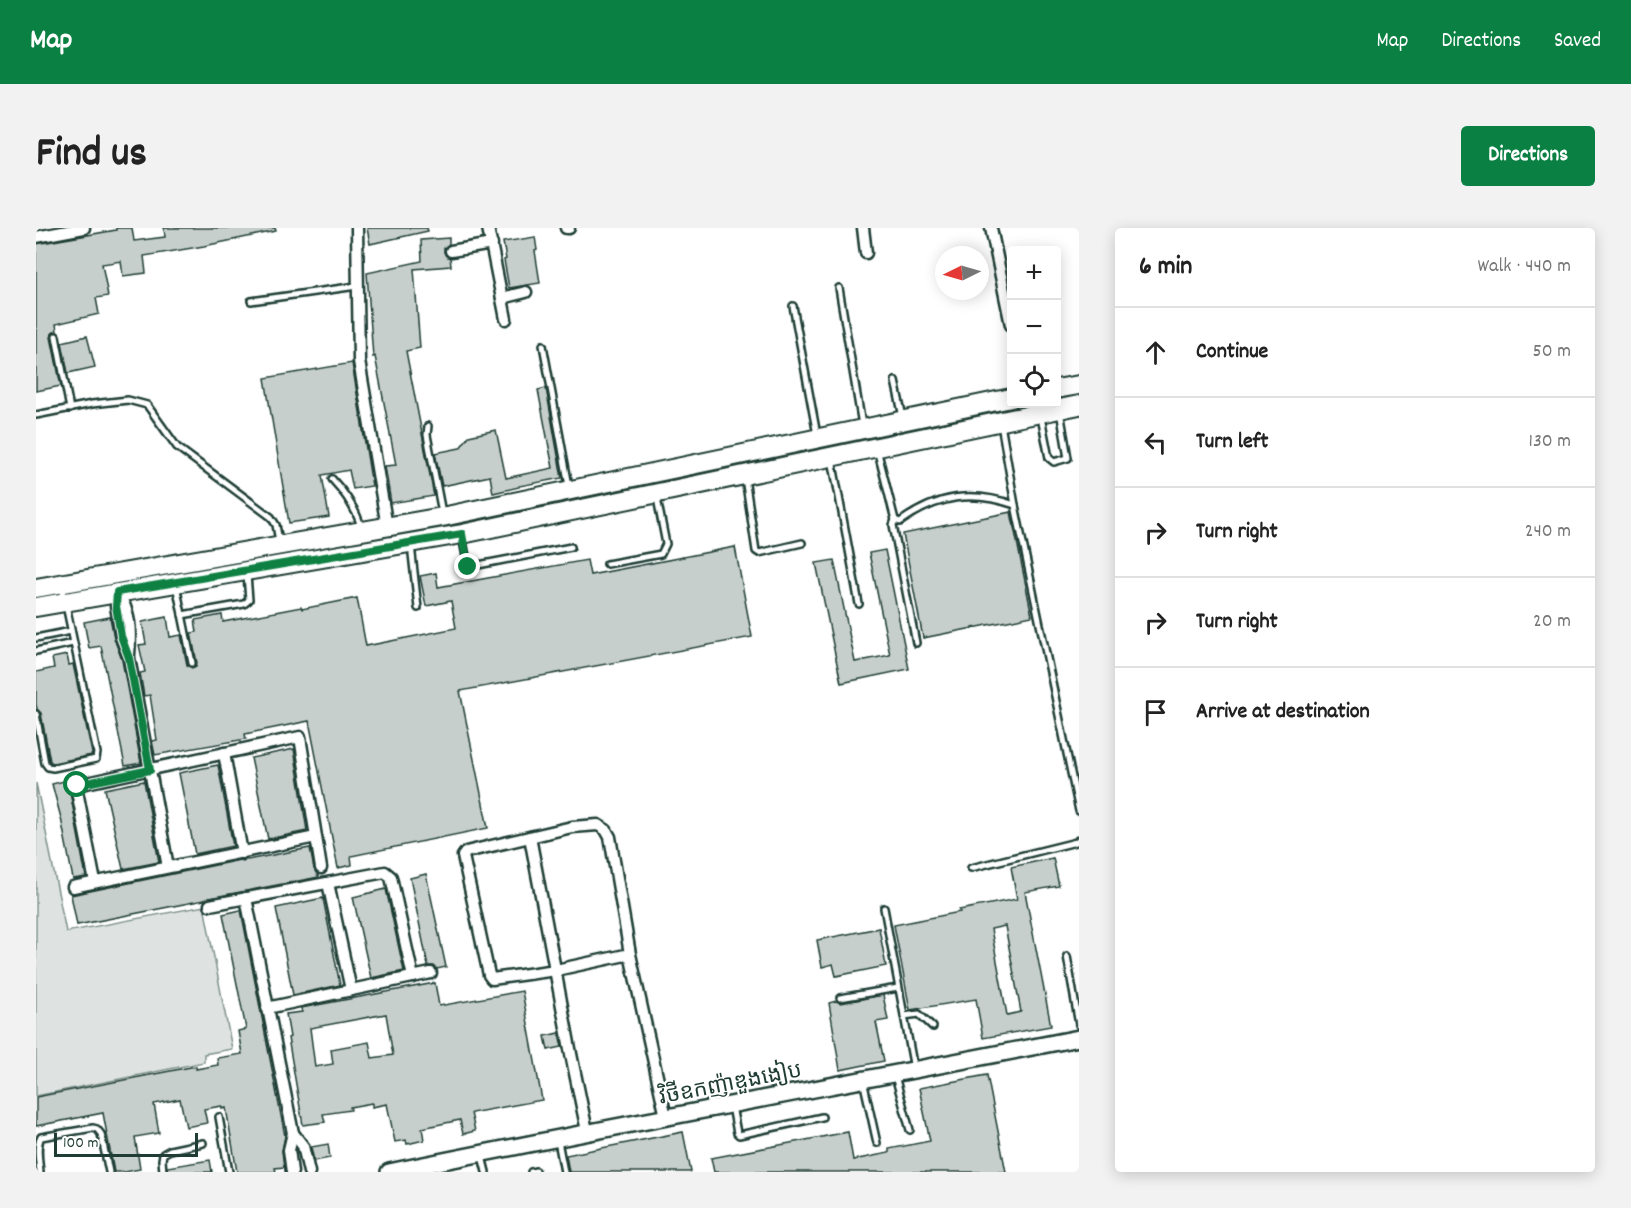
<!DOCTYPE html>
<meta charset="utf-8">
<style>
body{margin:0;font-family:Dekko,"Noto Sans Khmer",sans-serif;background:#f2f2f2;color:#222}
.controls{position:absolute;right:18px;top:18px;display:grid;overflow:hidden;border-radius:6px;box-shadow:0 3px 15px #0003}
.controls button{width:54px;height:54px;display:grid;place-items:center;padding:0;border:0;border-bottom:2px solid #e0e0e0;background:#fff;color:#222;font:30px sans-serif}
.compass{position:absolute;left:899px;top:18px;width:54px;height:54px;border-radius:50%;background:#fff;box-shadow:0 3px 15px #0003;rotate:265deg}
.scale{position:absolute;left:18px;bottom:15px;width:144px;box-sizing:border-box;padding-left:6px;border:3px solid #1f3d34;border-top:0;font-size:16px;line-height:21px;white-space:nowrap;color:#1f3d34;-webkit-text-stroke:4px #fff;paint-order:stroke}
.stop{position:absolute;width:18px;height:18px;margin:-14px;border:4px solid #0b8043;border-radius:50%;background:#fff}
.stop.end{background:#0b8043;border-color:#fff;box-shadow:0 2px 6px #0008}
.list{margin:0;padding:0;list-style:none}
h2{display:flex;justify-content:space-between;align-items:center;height:78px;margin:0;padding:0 24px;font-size:26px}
h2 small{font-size:20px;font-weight:400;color:#767676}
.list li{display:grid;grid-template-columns:39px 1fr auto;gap:18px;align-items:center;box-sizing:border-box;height:90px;padding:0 24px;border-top:2px solid #e0e0e0}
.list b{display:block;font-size:22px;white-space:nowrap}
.list em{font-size:20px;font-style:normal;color:#767676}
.icon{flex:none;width:33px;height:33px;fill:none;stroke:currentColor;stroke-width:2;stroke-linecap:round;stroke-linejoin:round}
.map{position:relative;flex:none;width:1043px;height:944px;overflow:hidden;border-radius:6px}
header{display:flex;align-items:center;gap:36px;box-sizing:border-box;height:84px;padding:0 30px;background:#0b8043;color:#fff}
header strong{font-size:28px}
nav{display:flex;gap:33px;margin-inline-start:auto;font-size:21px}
.intro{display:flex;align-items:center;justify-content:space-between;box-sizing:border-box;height:144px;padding:0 36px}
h1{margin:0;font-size:42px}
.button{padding:15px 27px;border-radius:6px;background:#0b8043;color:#fff;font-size:21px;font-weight:700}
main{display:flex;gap:36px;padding:0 36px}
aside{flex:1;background:#fff;border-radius:6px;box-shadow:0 3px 15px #0003}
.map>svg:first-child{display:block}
.green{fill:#dee3e2;stroke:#7e908b;stroke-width:1.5}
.building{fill:#c7cfcc;stroke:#1f3d34;stroke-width:1.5;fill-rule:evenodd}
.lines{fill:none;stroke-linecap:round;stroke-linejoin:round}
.lane-casing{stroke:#1f3d34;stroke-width:10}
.street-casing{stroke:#1f3d34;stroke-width:15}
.secondary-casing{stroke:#1f3d34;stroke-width:20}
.primary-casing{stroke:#1f3d34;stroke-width:22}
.lane{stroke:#fff;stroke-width:5}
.street{stroke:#fff;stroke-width:10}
.secondary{stroke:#fff;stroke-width:15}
.primary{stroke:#fff;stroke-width:18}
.route{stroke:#0b8043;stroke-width:8}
.labels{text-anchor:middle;stroke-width:4.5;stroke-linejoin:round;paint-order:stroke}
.street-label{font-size:22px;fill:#1f3d34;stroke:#fff}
</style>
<header>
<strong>Map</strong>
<nav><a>Map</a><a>Directions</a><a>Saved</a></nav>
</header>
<div class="intro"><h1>Find us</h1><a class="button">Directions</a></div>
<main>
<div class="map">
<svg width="1043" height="944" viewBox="0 0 1043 944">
<rect width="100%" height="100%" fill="#fff"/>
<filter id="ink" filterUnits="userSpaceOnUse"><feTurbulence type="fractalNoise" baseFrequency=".0167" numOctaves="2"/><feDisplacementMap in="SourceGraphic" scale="12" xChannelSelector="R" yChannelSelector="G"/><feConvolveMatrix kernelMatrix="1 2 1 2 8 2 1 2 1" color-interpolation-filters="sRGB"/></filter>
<g filter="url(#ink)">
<polygon class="green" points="0,555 30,704 168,678 196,821 168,826 168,834 0,868"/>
<g class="building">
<polygon points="80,0 96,0 98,13 129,9 128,0 239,0 240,3 168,18 108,28 110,45 87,48 85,33 66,36 72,68 60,70 63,86 20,96 21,103 16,105 15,109 25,158 0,163 0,16 80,2"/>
<polygon points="331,0 391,0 392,3 334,16"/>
<polygon points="499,9 501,22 499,23 504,55 473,60 468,32 470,31 467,14"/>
<polygon points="413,10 413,16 408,20 408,24 410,28 414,30 415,38 378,41 384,120 370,123 398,268 355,275 349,238 360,237 339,128 337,129 331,45 386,33 385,12"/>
<polygon points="51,108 59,139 32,145 26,114"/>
<polygon points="316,135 336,258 317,261 313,242 286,247 293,289 253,295 229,150"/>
<polygon points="510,160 526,250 483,258 483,259 457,265 454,248 406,258 399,225 424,220 433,208 460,202 470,250 517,240 502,162"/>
<polygon points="975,284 996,388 887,410 867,306"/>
<polygon points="699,319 716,409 424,463 452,600 315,628 316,637 302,640 273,493 209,506 210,511 119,527 116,513 121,512 114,467 108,468 104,445 109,444 103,417 110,416 106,394 131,389 134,409 145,407 151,437 156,440 160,438 161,435 155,405 161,404 159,392 186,387 187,394 265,379 266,381 321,370 330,418 420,400 415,373 390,378 384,348 400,345 402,359 551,332 554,347"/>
<polygon points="849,322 873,441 805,455 780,335 798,332 819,434 854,427 833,325"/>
<polygon points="74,389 78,410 86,432 105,535 89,538 65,418 53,420 48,394"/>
<polygon points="31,427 33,437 37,436 56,525 56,527 17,535 14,533 5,485 1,481 0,476 0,444 18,440 16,430"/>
<polygon points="258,521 271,603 232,611 215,530"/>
<polygon points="182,537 197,618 159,626 143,545"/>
<polygon points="36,551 34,556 34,564 50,649 37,651 25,590 16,556"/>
<polygon points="108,553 123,634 87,641 69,561"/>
<polygon points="274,620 278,641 283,649 173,670 168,672 41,697 35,667 204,632 206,633"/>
<path d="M1017,630l6,28 -34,6 26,134 -68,12 -7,-39 -66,11 -16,-85 66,-13 -1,-2 58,-11 -6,-32zM969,698l16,86 -14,3 -16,-86z"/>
<polygon points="390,646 410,739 401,741 398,738 392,738 374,650"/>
<polygon points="350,661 368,743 335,750 317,669"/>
<polygon points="287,670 304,757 257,767 240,680"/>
<polygon points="205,682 249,908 246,923 248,939 239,940 240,944 201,944 190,880 186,881 186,878 168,881 171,895 150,899 144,871 118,876 123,905 99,909 104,941 89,944 78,944 67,885 0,898 0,869 160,838 160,841 182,837 181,830 206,826 202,803 210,801 187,686"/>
<polygon points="843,700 850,738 800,748 797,736 786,739 781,712"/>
<path d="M399,755l4,23 83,-15 20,109 -71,13 4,18 -12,3 -3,-14 -38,8 2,12 -17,4 -1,-4 -11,2 -8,-38 -15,3v-4l-22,4 1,3 -28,4 2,8 -22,3 -15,-87 2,-1 -4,-23 16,-2 -1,-4zM350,786l7,41 -21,3 -3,-16 -38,7 2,15 -18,3 -5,-39z"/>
<polygon points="847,767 852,792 840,794 848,833 804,842 793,775 800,773 805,775"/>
<polygon points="523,805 526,819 512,822 509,808"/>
<polygon points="951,847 970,944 678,944 675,930 812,904 817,932 853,925 853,921 894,913 883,860"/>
<polygon points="647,904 655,944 533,944 530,927"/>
<polygon points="292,916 294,930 278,933 275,919"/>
<polygon points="174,932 176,944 132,944 131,939"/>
</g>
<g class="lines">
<defs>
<g id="lane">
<polyline points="803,60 826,197"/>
<polyline points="215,73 321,58"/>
<polyline points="757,78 781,207"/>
<polyline points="20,108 34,181"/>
<polyline points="507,117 533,258"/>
<polyline points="859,153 867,189"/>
<polyline points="0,187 56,176 92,172 111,177 141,219 235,289 240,297 243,313"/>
<polyline points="1005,189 1013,230 1018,234 1032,230 1024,183"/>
<polyline points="965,196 979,277 1043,583"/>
<polyline points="392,198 391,207 406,285"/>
<polyline points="841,221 859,292"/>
<polyline points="796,231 823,376"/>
<polyline points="709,250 720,323 723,325 766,315"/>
<path d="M296,251c13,14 24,30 29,48"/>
<polyline points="426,308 432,339 535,319"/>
<polyline points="375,317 382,380"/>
<polyline points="571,336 625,326 630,316 621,270"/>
<polyline points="140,357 156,435"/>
<polyline points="146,387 208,376 213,372 211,347"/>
<polyline points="0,410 35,403"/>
<path d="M880,415l-23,-118 2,-5 5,2c38,-27 72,-32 115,-17"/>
<polyline points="0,423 37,415"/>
<polyline points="0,486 9,535 12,539 17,540 60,531 61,525 26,358"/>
<polyline points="935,640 1040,614 1043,611"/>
<polyline points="848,680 878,841"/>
<polyline points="1031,728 1043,797"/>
<polyline points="804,770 862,760"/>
<polyline points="868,788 883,786 897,799"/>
<polyline points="859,848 874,902"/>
<polyline points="827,852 841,915"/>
<polyline points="696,878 701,905 703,907 786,889"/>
<polyline points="183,889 193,944"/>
<polyline points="522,913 528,944"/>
<polyline points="446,928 450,944"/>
<path d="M4,944c-1,-11 -4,-26 1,-35l52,-9 4,1 4,5 8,38"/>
<polyline points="127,944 126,932 127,926 134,922 167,915"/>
<polyline points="495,944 500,943"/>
</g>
<g id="street">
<polyline points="321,0 323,133 351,299"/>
<polyline points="452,0 470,91"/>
<polyline points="530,0 533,0"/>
<polyline points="827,0 830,25"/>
<polyline points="955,0 975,97"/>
<polyline points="0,9 48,0"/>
<polyline points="415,23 456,16"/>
<polyline points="466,70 490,64"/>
<polyline points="81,361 80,378 85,409 93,430 132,639"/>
<path d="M81,364c14,20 14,39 12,63"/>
<polyline points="188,525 206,625"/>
<polyline points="494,609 535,826 551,903"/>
<polyline points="59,654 41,563 41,557 264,509 285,640"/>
<polyline points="292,655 315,762"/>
<polyline points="37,659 280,609"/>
<polyline points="210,670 257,905 267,918 273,944"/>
<polyline points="174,677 349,644 355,649 377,749"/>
<polyline points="594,726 520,742 456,751 453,747 427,628 430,624 536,599 562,597 570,602 574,609 594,726 630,889"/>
<polyline points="231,780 395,745"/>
<polyline points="256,944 253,922 257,905"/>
</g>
<path id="secondary" d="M353,944c230,-47 460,-89 690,-134"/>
<g id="primary">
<polyline points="1020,161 1043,157"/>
<polyline points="0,360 406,289 975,170"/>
<polyline points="0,379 426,306 1043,177"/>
</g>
</defs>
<use href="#lane" class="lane-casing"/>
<use href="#street" class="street-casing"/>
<use href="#secondary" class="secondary-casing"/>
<use href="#primary" class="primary-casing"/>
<use href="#lane" class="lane"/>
<use href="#street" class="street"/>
<use href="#secondary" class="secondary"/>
<use href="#primary" class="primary"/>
</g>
</g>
<g class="lines" filter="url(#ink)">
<polyline class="route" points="41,557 114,542 93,430 85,408 80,378 81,364 426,306 432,339"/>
</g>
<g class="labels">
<g class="street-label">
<text transform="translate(694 854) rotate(-11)" y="8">វិថីឧកញ៉ាឌួងងៀប</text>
</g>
</g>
</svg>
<div class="controls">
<button>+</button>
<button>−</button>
<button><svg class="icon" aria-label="locate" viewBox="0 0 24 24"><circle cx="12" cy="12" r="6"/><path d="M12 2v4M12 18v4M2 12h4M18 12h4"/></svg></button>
</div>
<svg class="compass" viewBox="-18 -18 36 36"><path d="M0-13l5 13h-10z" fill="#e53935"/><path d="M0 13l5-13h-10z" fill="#767676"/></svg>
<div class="scale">100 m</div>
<div class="stop" style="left:41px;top:557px"></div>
<div class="stop end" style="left:432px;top:339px"></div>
</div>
<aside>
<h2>6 min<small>Walk · 440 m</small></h2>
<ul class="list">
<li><svg class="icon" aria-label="ahead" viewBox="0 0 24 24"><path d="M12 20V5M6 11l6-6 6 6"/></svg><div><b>Continue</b></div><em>50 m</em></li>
<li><svg class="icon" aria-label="left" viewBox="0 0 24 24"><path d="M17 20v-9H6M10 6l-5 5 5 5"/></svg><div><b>Turn left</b></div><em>130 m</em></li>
<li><svg class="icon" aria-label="right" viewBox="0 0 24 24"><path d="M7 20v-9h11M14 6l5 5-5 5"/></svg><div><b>Turn right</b></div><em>240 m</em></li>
<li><svg class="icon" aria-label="right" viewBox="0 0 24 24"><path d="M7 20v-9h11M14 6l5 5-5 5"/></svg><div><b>Turn right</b></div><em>20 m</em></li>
<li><svg class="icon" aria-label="arrive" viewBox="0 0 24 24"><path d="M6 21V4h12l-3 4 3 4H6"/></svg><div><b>Arrive at destination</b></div></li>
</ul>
</aside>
</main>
